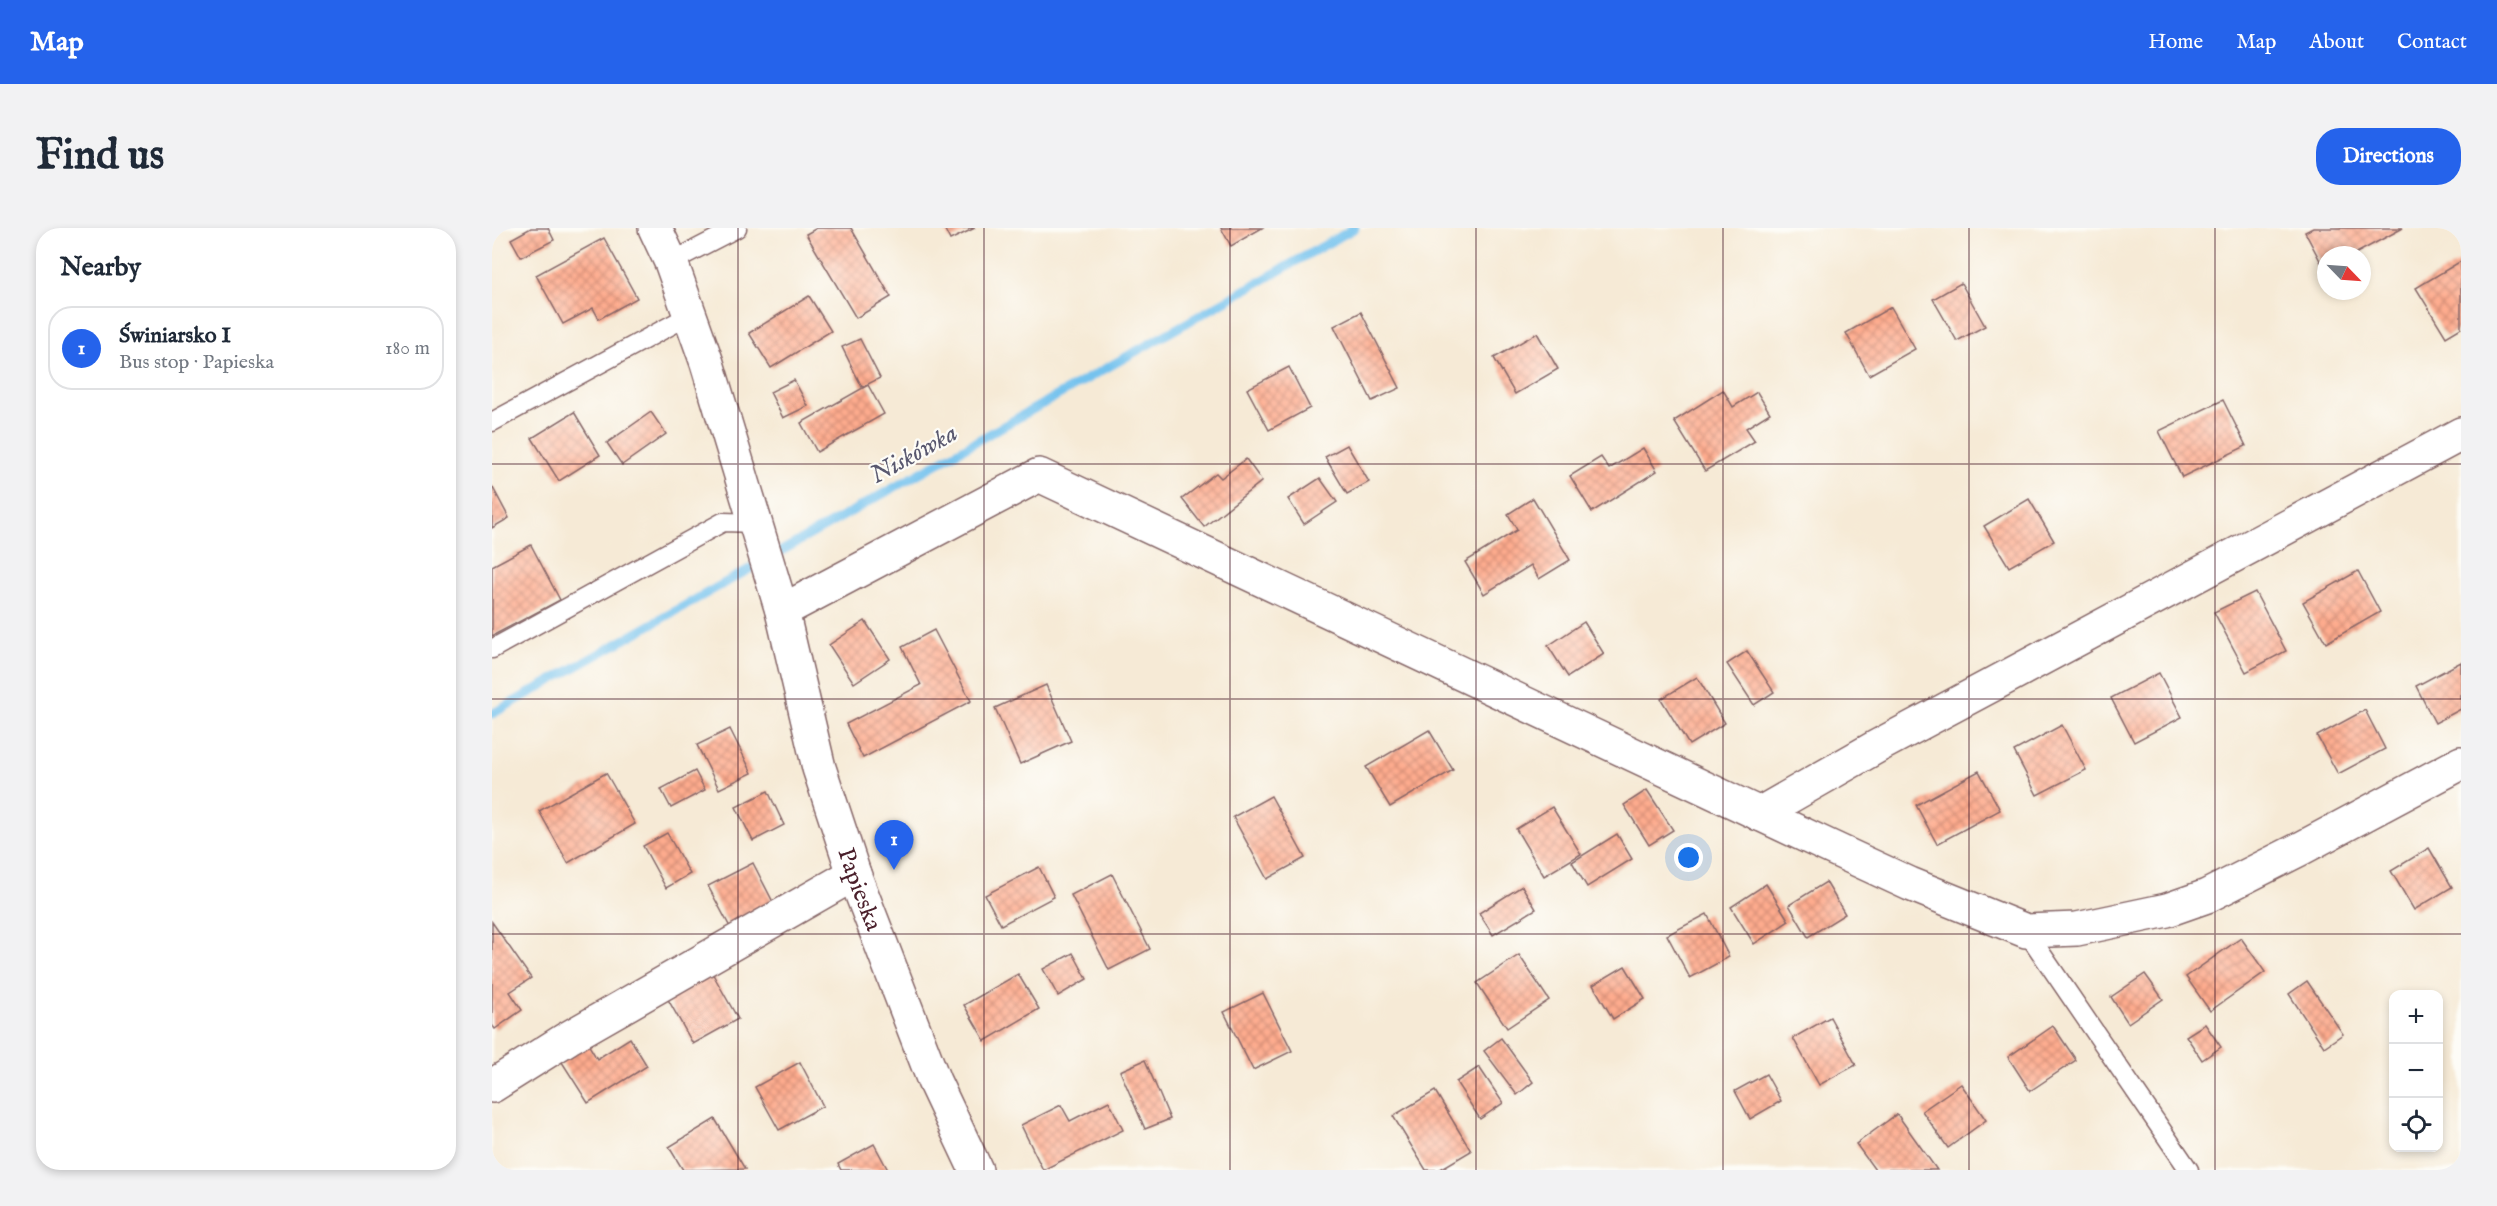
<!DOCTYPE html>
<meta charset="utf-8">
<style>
body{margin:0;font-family:"IM FELL English",serif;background:#f2f2f3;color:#1f2937}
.controls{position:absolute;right:18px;bottom:18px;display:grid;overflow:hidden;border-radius:12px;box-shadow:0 3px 9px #0003}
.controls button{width:54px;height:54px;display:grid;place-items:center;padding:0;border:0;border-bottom:2px solid #e0e1e3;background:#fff;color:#1f2937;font:30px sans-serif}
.compass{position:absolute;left:1825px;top:18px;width:54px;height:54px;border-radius:50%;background:#fff;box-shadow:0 3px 9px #0003;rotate:115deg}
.you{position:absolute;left:1197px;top:630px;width:21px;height:21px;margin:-15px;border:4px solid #fff;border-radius:50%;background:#1a73e8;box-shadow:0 0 0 9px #1a73e833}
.badge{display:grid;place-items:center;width:39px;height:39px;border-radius:50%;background:#2563eb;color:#fff;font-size:20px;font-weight:700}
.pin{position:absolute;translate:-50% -50px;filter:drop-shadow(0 2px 3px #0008)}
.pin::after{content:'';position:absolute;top:32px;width:21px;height:18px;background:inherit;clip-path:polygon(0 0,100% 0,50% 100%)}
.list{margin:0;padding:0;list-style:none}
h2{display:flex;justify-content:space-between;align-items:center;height:78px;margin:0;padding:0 24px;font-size:26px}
h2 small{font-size:20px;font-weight:400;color:#747a83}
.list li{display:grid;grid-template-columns:39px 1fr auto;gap:18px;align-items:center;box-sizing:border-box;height:84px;margin:0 12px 12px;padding:0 12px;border:2px solid #e0e1e3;border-radius:24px}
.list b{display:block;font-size:22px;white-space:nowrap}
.list p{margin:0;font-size:20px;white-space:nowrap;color:#747a83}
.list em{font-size:20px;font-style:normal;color:#747a83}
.icon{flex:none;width:33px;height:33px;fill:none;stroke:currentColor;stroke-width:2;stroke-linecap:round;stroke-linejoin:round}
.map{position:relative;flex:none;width:1969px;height:942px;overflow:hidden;border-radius:24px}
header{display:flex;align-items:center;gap:36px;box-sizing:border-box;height:84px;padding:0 30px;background:#2563eb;color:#fff}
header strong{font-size:28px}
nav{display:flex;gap:33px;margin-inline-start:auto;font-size:21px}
.intro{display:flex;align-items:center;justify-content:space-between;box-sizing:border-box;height:144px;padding:0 36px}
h1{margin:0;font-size:42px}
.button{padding:15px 27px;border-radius:24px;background:#2563eb;color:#fff;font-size:21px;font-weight:700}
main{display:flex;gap:36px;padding:0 36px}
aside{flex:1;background:#fff;border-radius:24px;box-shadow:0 3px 9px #0003}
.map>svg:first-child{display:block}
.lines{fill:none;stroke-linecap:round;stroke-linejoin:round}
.stream{stroke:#74c2ee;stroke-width:9}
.building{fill:url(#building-cross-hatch)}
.service-casing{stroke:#866667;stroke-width:21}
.minor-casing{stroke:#866667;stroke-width:36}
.tertiary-casing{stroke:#866667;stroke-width:36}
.service{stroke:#fff;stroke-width:18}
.minor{stroke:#fff;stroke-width:33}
.tertiary{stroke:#fff;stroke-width:33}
.grid{fill:none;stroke:#4a1f2b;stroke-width:1.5;stroke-opacity:0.55}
.labels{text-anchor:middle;stroke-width:4.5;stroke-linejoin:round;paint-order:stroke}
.street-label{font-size:24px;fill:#4a1f2b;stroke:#fdfcf7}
.water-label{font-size:26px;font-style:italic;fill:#59586f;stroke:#fdfcf7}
</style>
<header>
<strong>Map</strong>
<nav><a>Home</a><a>Map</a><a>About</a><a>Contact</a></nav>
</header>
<div class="intro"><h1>Find us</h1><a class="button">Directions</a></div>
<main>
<aside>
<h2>Nearby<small></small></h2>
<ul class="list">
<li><span class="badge">1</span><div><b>Świniarsko I</b><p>Bus stop · Papieska</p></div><em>180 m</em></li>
</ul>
</aside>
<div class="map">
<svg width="1969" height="942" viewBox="0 0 1969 942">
<defs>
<pattern id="building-cross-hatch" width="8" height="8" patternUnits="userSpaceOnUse" patternTransform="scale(1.5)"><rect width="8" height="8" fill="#feac8e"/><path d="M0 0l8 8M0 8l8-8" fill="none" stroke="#d08b74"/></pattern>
</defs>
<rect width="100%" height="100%" fill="#fdfcf7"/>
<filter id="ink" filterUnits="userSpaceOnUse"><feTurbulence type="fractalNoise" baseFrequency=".0167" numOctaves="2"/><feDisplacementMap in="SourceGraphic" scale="12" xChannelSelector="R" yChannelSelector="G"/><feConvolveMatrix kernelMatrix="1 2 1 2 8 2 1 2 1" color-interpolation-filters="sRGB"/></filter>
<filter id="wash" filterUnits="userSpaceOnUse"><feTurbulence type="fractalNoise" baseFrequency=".008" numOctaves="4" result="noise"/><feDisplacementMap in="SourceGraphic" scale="24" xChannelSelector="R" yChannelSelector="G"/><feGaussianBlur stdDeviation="1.35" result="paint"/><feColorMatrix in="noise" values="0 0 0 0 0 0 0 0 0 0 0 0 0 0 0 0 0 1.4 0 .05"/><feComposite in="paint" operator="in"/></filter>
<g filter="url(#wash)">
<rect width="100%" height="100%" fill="#f6ead6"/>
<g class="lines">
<polyline class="stream" points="0,486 863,0"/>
</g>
<g id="blocks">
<g class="building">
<polygon points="39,0 56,0 62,12 29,29 19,11"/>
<polygon points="325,0 359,0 399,69 364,90 314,6"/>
<polygon points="452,0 483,0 458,12"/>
<polygon points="729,0 770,0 739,18"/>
<polygon points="1821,0 1911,0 1861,27 1834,27 1834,44 1813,4"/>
<polygon points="112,10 145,70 107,91 101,80 71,96 44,47"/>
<polygon points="1969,33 1969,100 1954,109 1924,60"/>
<polygon points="1469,55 1493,98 1465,113 1441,71"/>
<polygon points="317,68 339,103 279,140 257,105"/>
<polygon points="1399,79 1423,121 1377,147 1354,105"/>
<polygon points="869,84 908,160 880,173 842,98"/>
<polygon points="1045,105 1066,141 1023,166 1002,130"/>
<polygon points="368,111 388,150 370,159 350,119"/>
<polygon points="797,139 818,180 777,202 755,161"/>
<polygon points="302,152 316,178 291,190 278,164"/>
<polygon points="376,157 392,186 325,224 309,195"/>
<polygon points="1231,162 1241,179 1265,164 1278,185 1254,200 1263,213 1213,243 1182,193"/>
<polygon points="1731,172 1754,218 1690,249 1667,203"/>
<polygon points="82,184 108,227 67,253 40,210"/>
<polygon points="159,184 174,206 130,237 115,215"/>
<polygon points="855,217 877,254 855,266 833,229"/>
<polygon points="1151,220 1165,243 1100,284 1078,248 1109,229 1117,241"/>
<polygon points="754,231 770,253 712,299 690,271 724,245 729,250"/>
<polygon points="828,250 845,274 812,296 796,271"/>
<polygon points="0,258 17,290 0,300"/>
<polygon points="1041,270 1078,332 1047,351 1039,337 992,366 973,334 1025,302 1016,286"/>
<polygon points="1537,271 1562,313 1517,339 1492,298"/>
<polygon points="39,317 68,372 0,408 0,338"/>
<polygon points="1866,343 1888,384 1834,415 1811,374"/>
<polygon points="1763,364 1794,423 1754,444 1722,384"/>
<polygon points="373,393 398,431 362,455 337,417"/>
<polygon points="1092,394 1112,426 1076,449 1056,418"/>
<polygon points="442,402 479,473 371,530 354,496 429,457 410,419"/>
<polygon points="1255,423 1282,464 1262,477 1235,436"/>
<polygon points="1969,434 1969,481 1943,495 1924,458"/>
<polygon points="1667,445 1690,489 1642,514 1619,470"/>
<polygon points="1205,449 1233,495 1197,517 1169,471"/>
<polygon points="554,457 579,513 528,536 503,480"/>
<polygon points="1873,482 1893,521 1846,546 1825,508"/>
<polygon points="1570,497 1594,542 1545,567 1522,523"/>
<polygon points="238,501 260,545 227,561 205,517"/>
<polygon points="937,502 961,542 898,579 874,539"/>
<polygon points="203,543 213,562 179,580 169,561"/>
<polygon points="1487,543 1508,582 1445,616 1424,577"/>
<polygon points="114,545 143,596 76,635 47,583"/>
<polygon points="1155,562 1181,602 1157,617 1132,577"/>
<polygon points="276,563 292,597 261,613 244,579"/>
<polygon points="779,568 813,630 775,651 741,589"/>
<polygon points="1060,579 1089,626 1052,648 1024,601"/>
<polygon points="175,605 198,646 174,660 151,618"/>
<polygon points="1125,606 1140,631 1095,659 1080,634"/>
<polygon points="1937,620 1960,659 1922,682 1899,643"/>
<polygon points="261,635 282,676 238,699 216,658"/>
<polygon points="547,639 562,669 509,697 493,667"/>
<polygon points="620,646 658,721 617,742 579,667"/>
<polygon points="1334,654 1353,686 1316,709 1297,677"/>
<polygon points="1274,656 1297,693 1262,716 1239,679"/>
<polygon points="1030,658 1044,681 1001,707 987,685"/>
<polygon points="1215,686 1237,729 1198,750 1175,707"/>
<polygon points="0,694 39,750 18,764 30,782 3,801 0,797"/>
<polygon points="1749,710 1773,744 1718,783 1694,749"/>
<polygon points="581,725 595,751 566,768 551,741"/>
<polygon points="1027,727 1057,772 1015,800 985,755"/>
<polygon points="1133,738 1153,771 1121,791 1101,757"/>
<polygon points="218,741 246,791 201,816 173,766"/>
<polygon points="526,746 547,781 493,813 472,777"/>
<polygon points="1653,746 1671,771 1636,795 1619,769"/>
<polygon points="1815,753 1851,806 1832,819 1797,766"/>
<polygon points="771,765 800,823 761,842 732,784"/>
<polygon points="1338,789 1364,837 1327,857 1301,810"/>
<polygon points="1713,796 1729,819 1710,832 1694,808"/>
<polygon points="1561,798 1584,832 1538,863 1516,829"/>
<polygon points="138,810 155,838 96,875 68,831 95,814 105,831"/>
<polygon points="1009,810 1041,854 1025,867 992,823"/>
<polygon points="653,832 678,891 653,901 628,843"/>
<polygon points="308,834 331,878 287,902 263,859"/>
<polygon points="987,839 1011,875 988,891 964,854"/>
<polygon points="1274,846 1289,873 1258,891 1243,863"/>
<polygon points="1469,856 1494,892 1456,920 1430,883"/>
<polygon points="943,863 979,923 947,942 934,942 901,888"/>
<polygon points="617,873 631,902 551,942 529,897 569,877 578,893"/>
<polygon points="1405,886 1445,942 1383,942 1364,916"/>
<polygon points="223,891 253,941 191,942 177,919"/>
<polygon points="382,916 396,942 349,942 346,936"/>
</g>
</g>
</g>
<g filter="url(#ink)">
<use href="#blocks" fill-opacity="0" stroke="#866667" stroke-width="1.5"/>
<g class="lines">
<defs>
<g id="service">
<polyline points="179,34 245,0"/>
<polyline points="0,194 198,87"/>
<polyline points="0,421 231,294 264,295"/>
<polyline points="1534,703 1697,942"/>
</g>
<g id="minor">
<polyline points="290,383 547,247 1338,619 1418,656 1534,703 1585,701 1675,682 1715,668 1810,620 1969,535"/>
<polyline points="1267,586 1384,519 1969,206"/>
<polyline points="0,858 76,810 362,646"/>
</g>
<g id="tertiary">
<path id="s1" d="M163,0l16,34 36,101 75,248 37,157 35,106 80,207 42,89"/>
</g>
</defs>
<use href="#service" class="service-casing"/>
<use href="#minor" class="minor-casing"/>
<use href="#tertiary" class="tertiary-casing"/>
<use href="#service" class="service"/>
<use href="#minor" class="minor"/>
<use href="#tertiary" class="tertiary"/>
</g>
</g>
<path class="grid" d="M246,0v942M492,0v942M738,0v942M984,0v942M1231,0v942M1477,0v942M1723,0v942M0,236h1969M0,471h1969M0,706h1969"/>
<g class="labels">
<g class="street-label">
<text dy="8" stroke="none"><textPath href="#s1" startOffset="693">Papieska</textPath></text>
</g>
<g class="water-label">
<text transform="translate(421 225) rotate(-29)" y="9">Niskówka</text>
</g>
</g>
</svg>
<div class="controls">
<button>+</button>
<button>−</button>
<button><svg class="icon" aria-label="locate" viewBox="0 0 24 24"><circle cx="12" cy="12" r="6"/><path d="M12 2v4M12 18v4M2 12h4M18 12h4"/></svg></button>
</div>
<svg class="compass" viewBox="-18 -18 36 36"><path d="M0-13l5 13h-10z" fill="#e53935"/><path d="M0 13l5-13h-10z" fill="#747a83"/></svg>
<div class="you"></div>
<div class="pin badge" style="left:402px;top:642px">1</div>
</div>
</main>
